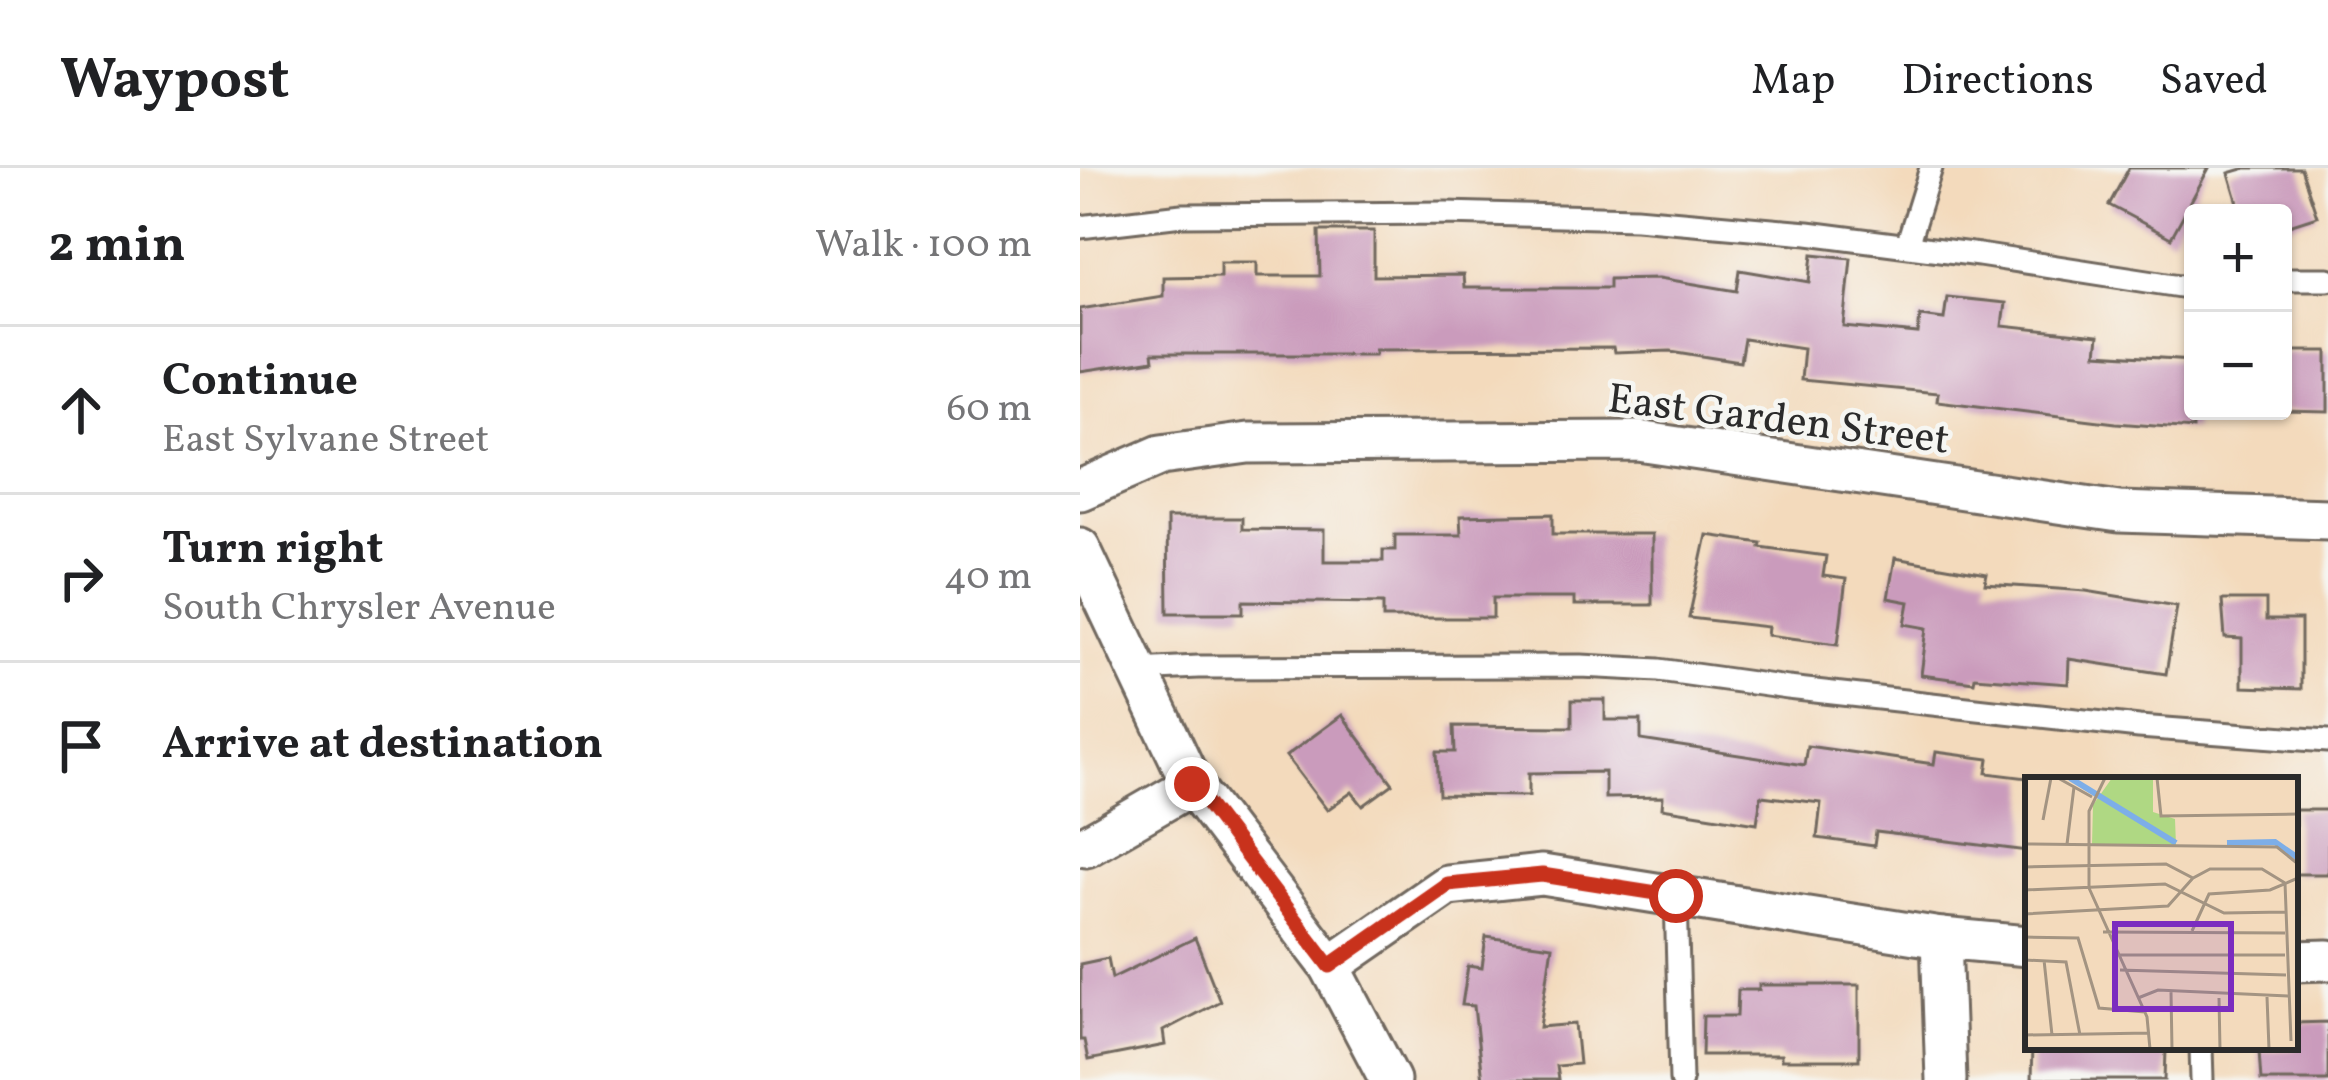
<!DOCTYPE html>
<meta charset="utf-8">
<style>
body{margin:0;font-family:Vollkorn,serif;background:#f6f6f6;color:#202124}
.controls{position:absolute;right:36px;top:36px;display:grid;overflow:hidden;border-radius:12px;box-shadow:0 3px 9px #0004}
.controls button{width:108px;height:108px;display:grid;place-items:center;padding:0;border:0;border-bottom:3px solid #e0e0e0;background:#fff;color:#202124;font:60px sans-serif}
.stop{position:absolute;width:36px;height:36px;margin:-27px;border:9px solid #c8321e;border-radius:50%;background:#fff}
.stop.end{background:#c8321e;border-color:#fff;box-shadow:0 3px 12px #0008}
.list{margin:0;padding:0;list-style:none}
h2{display:flex;justify-content:space-between;align-items:center;height:156px;margin:0;padding:0 48px;font-size:51px}
h2 small{font-size:39px;font-weight:400;color:#757577}
.list li{display:grid;grid-template-columns:78px 1fr auto;gap:36px;align-items:center;box-sizing:border-box;height:168px;padding:0 48px;border-top:3px solid #e0e0e0}
.list b{display:block;font-size:45px;white-space:nowrap}
.list p{margin:0;font-size:39px;white-space:nowrap;color:#757577}
.list em{font-size:39px;font-style:normal;color:#757577}
.icon{flex:none;width:66px;height:66px;fill:none;stroke:currentColor;stroke-width:2;stroke-linecap:round;stroke-linejoin:round}
.map{position:relative;flex:none;width:1248px;height:912px;overflow:hidden}
header{display:flex;align-items:center;gap:72px;box-sizing:border-box;height:168px;padding:0 60px;background:#fff;border-bottom:3px solid #e0e0e0}
header strong{font-size:57px}
nav{display:flex;gap:66px;margin-inline-start:auto;font-size:42px}
main{display:flex}
aside{flex:1;background:#fff}
.map>svg:first-child{display:block}
.building{fill:#ca9bbc}
.lines{fill:none;stroke-linecap:round;stroke-linejoin:round}
.service-casing{stroke:#71685e;stroke-width:27}
.minor-casing{stroke:#71685e;stroke-width:45}
.service{stroke:#fff;stroke-width:21}
.minor{stroke:#fff;stroke-width:39}
.route{stroke:#c8321e;stroke-width:15}
.labels{text-anchor:middle;stroke-width:9;stroke-linejoin:round;paint-order:stroke}
.street-label{font-size:42px;fill:#2b2b2b;stroke:#f6f6f2}
.inset-river{fill:none;stroke:#7daee8;stroke-width:6}
.inset-road{fill:none;stroke:#a39482;stroke-width:3}
.view{fill:#7b2cbf;fill-opacity:0.15;stroke:#7b2cbf;stroke-width:6}
.inset-edge{fill:none;stroke:#2b2b2b;stroke-width:6}
</style>
<header>
<strong>Waypost</strong>
<nav><a>Map</a><a>Directions</a><a>Saved</a></nav>
</header>
<main>
<aside>
<h2>2 min<small>Walk · 100 m</small></h2>
<ul class="list">
<li><svg class="icon" aria-label="ahead" viewBox="0 0 24 24"><path d="M12 20V5M6 11l6-6 6 6"/></svg><div><b>Continue</b><p>East Sylvane Street</p></div><em>60 m</em></li>
<li><svg class="icon" aria-label="right" viewBox="0 0 24 24"><path d="M7 20v-9h11M14 6l5 5-5 5"/></svg><div><b>Turn right</b><p>South Chrysler Avenue</p></div><em>40 m</em></li>
<li><svg class="icon" aria-label="arrive" viewBox="0 0 24 24"><path d="M6 21V4h12l-3 4 3 4H6"/></svg><div><b>Arrive at destination</b></div></li>
</ul>
</aside>
<div class="map">
<svg width="1248" height="912" viewBox="0 0 1248 912">
<rect width="100%" height="100%" fill="#f6f6f2"/>
<filter id="ink" filterUnits="userSpaceOnUse"><feTurbulence type="fractalNoise" baseFrequency=".00833" numOctaves="2"/><feDisplacementMap in="SourceGraphic" scale="24" xChannelSelector="R" yChannelSelector="G"/><feConvolveMatrix kernelMatrix="1 2 1 2 8 2 1 2 1" color-interpolation-filters="sRGB"/></filter>
<filter id="wash" filterUnits="userSpaceOnUse"><feTurbulence type="fractalNoise" baseFrequency=".004" numOctaves="4" result="noise"/><feDisplacementMap in="SourceGraphic" scale="48" xChannelSelector="R" yChannelSelector="G"/><feGaussianBlur stdDeviation="2.7" result="paint"/><feColorMatrix in="noise" values="0 0 0 0 0 0 0 0 0 0 0 0 0 0 0 0 0 1.4 0 .05"/><feComposite in="paint" operator="in"/></filter>
<g filter="url(#wash)">
<rect width="100%" height="100%" fill="#f3dabc"/>
<g id="blocks">
<g class="building">
<polygon points="1049,0 1129,0 1091,70 1029,37"/>
<polygon points="1166,0 1221,0 1237,48 1203,59 1203,45 1161,45 1149,5"/>
<polygon points="239,63 294,63 294,108 383,107 384,120 529,120 529,111 579,110 657,123 660,102 730,114 733,86 771,90 764,159 838,166 840,148 864,151 867,129 925,135 922,158 1018,168 1016,186 1113,192 1113,261 1036,255 857,233 858,225 720,212 723,180 664,171 660,194 591,183 534,185 533,180 295,181 295,186 72,186 73,193 0,204 0,141 83,128 83,109 140,108 140,94 177,94 177,108 240,108"/>
<polygon points="1203,183 1248,183 1248,244 1203,243"/>
<polygon points="473,346 473,366 572,366 572,437 494,437 494,430 413,430 413,450 303,450 303,435 163,433 163,445 88,445 87,350 162,350 162,361 244,362 244,393 303,393 303,382 315,382 315,367 381,367 380,348"/>
<polygon points="627,367 681,375 680,379 746,388 743,408 766,411 758,476 687,467 688,459 609,450"/>
<polygon points="815,390 907,406 905,416 1006,423 1097,438 1086,506 989,491 988,516 895,509 894,514 841,507 847,460 825,456 829,434 808,430"/>
<polygon points="1142,432 1186,432 1186,452 1221,452 1221,521 1162,519 1162,471 1145,470"/>
<polygon points="492,532 525,532 525,552 561,552 561,572 724,597 727,578 854,596 856,584 909,591 907,605 948,610 948,683 796,664 794,678 737,670 741,635 681,628 677,655 582,640 583,629 525,630 525,604 449,605 449,628 359,627 357,584 375,584 374,558 492,559"/>
<polygon points="262,547 313,616 283,638 272,624 247,642 206,588"/>
<rect x="1215" y="642" width="33" height="64"/>
<polygon points="406,769 472,778 460,859 495,856 499,896 476,898 478,912 402,912 394,838 382,837 388,798 402,800"/>
<polygon points="115,770 140,833 83,863 85,877 8,892 4,872 0,872 0,796 28,790 32,810"/>
<polygon points="679,817 779,817 779,892 701,892 701,887 622,887 623,848 657,848 658,822 679,822"/>
<polygon points="1248,854 1248,912 1181,912 1179,883 1215,881 1215,855"/>
<polygon points="952,879 1021,879 1022,884 1086,881 1085,912 951,912"/>
</g>
</g>
</g>
<g filter="url(#ink)">
<use href="#blocks" fill-opacity="0" stroke="#71685e" stroke-width="3"/>
<g class="lines">
<defs>
<g id="service">
<polyline points="0,59 102,47 366,45 556,50 728,65 899,87 1100,118 1113,117"/>
<polyline points="827,77 851,0"/>
<polyline points="1203,111 1248,111"/>
<polyline points="57,502 118,499 501,498 579,502 708,520 1059,559 1248,573"/>
<polyline points="596,728 601,912"/>
<polyline points="1121,879 1122,912"/>
</g>
<g id="minor">
<polyline points="0,322 81,287 168,275 558,273 1039,344 1248,351"/>
<polyline points="0,380 112,617 250,798 310,912"/>
<polyline points="6,678 112,617"/>
<polyline points="861,770 866,912"/>
<polyline points="1215,793 1248,792"/>
<polyline points="250,798 367,717 462,707 861,770 948,778"/>
</g>
</defs>
<use href="#service" class="service-casing"/>
<use href="#minor" class="minor-casing"/>
<use href="#service" class="service"/>
<use href="#minor" class="minor"/>
</g>
</g>
<g class="lines" filter="url(#ink)">
<polyline class="route" points="112,616 250,798 367,716 462,707 596,728"/>
</g>
<g class="labels">
<g class="street-label">
<text transform="translate(699 249) rotate(7)" y="15">East Garden Street</text>
</g>
</g>
<g transform="translate(945 609)">
<rect width="273" height="273" fill="#f3dabc"/>
<path d="M87,1h41v34l22,7 1,26h-84l1,-40z" fill="#afd883"/>
<path class="inset-river" d="M45,1l106,65M202,66l48,-1 23,16"/>
<path class="inset-road" d="M33,1l34,19M80,1l-16,33v77l58,129 3,32M132,1l4,38 137,-2M18,43l8,-42M0,67l252,3 21,17M42,67l7,-57M0,90l141,-3 27,14 17,-9h52l23,14M260,106l6,158M0,113l140,-6 59,29 61,-1M0,137l143,-8 25,-28M167,154l17,-37 61,-4 28,-12M78,155l182,1M0,160l53,1 21,70 46,4M88,178h172M0,183l41,2 14,73M19,183l8,75M95,193l166,5M146,215l1,57M242,220l2,52M113,221l20,-8 130,6M194,221l1,51M0,258l124,-2"/>
<path class="view" d="M90,147h116v85h-116z"/>
<rect width="273" height="273" class="inset-edge"/>
</g>
</svg>
<div class="controls">
<button>+</button>
<button>−</button>
</div>
<div class="stop" style="left:596px;top:728px"></div>
<div class="stop end" style="left:112px;top:616px"></div>
</div>
</main>
